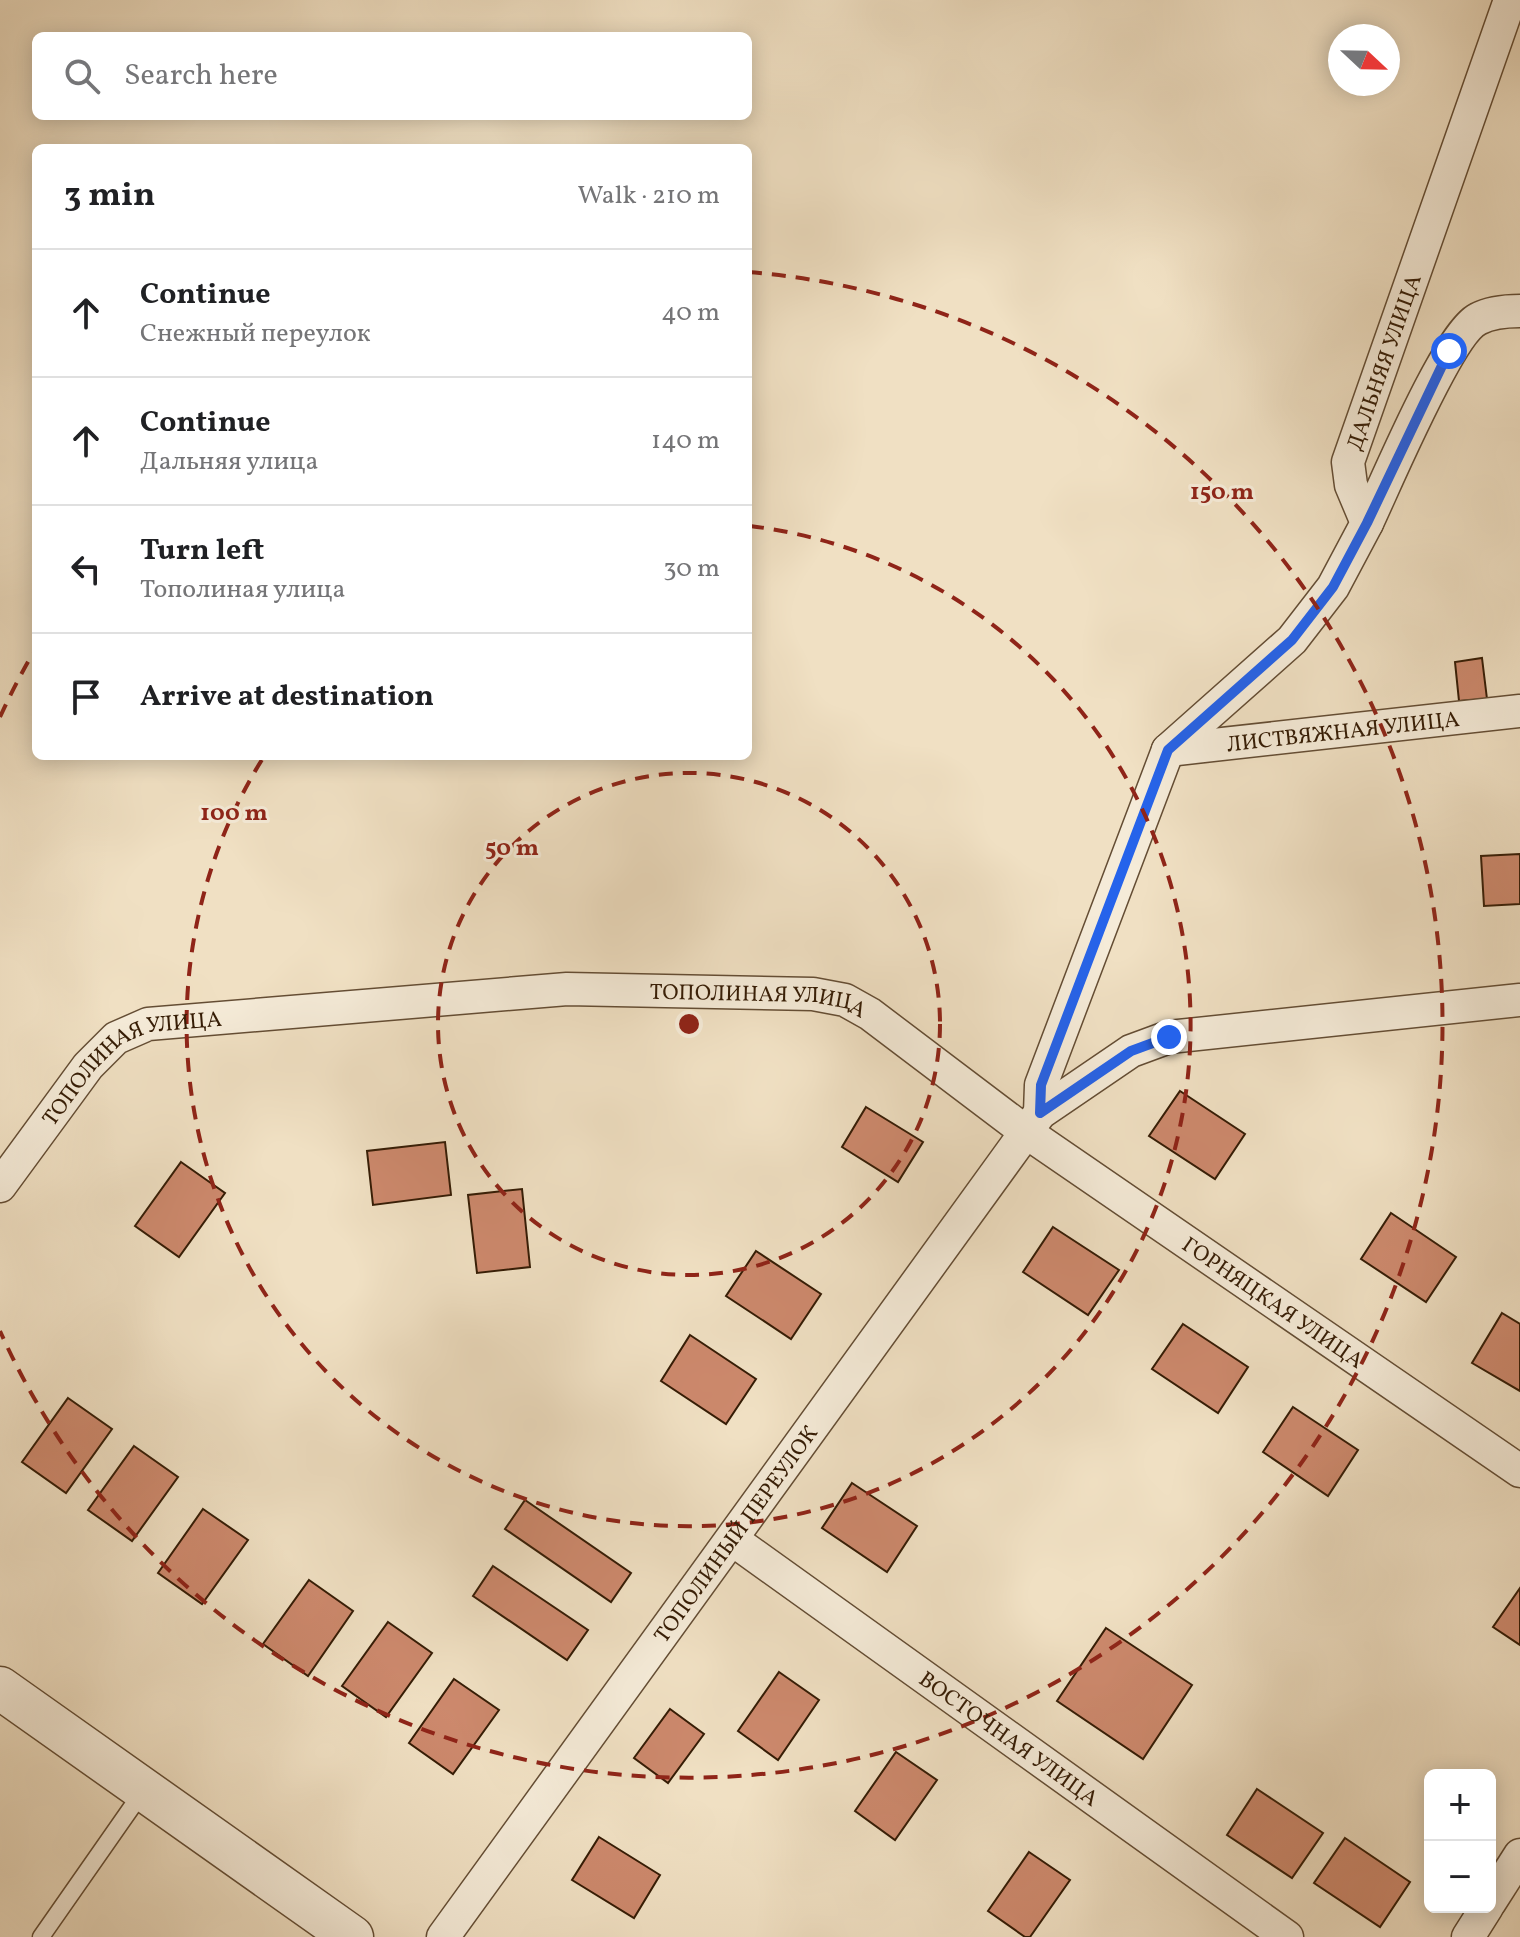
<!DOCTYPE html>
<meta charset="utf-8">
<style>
body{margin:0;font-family:Vollkorn,serif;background:#f6f6f6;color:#202124}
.controls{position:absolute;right:24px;bottom:24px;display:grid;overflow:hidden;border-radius:12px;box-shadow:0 4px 20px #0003}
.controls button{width:72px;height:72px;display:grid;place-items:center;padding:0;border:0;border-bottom:2px solid #e0e0e0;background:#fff;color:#202124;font:40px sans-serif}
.compass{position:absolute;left:1328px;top:24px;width:72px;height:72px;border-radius:50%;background:#fff;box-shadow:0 4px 20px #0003;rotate:112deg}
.stop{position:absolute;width:24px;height:24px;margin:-18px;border:6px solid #2563eb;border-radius:50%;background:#fff}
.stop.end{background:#2563eb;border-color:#fff;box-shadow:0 2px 8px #0008}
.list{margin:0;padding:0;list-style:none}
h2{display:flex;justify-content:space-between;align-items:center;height:104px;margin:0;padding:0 32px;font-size:34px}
h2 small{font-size:26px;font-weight:400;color:#757577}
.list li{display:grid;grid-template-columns:52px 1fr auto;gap:24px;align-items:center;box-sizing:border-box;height:128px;padding:0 32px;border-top:2px solid #e0e0e0}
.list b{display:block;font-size:30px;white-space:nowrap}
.list p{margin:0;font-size:26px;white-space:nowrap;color:#757577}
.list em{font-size:26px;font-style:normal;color:#757577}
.icon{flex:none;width:44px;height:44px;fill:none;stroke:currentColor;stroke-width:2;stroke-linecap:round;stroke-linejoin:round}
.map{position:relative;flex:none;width:1520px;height:1937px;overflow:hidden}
.search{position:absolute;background:#fff;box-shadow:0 4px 20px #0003;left:32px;top:32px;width:720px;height:88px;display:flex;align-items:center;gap:20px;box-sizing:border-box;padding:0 28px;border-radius:12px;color:#757577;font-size:30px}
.panel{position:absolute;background:#fff;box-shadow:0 4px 20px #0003;left:32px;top:144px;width:720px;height:616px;border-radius:12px}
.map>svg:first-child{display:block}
.building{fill:#cd896d;stroke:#351c05;stroke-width:2}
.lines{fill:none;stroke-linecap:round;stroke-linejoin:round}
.service-casing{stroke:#644d34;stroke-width:19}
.minor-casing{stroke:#644d34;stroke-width:35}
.tertiary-casing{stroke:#644d34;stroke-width:45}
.service{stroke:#f5ebd8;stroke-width:16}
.minor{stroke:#f5ebd8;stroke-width:32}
.tertiary{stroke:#f5ebd8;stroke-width:42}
.route{stroke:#2563eb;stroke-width:10}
.ring{fill:none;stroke:#8f2418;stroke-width:4;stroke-dasharray:14 10}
.labels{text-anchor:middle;stroke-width:6;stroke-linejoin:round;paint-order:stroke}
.street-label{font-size:22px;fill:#351c05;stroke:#f5ebd8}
.centre{fill:#8f2418;stroke:#f5ebd8;stroke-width:4}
.ring-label{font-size:24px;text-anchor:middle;font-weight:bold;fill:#8f2418;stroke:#f5ebd8;stroke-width:6;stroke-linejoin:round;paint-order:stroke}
</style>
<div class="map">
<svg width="1520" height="1937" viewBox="0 0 1520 1937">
<rect width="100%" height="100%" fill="#f0e0c3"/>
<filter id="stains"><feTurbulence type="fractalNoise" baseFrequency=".0025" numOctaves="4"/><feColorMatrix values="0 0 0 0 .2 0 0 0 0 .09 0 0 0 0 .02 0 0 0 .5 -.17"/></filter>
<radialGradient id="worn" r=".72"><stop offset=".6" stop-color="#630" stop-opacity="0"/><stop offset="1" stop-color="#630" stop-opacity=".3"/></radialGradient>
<g class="building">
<polygon points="1482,658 1487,699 1459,701 1455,662"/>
<polygon points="1520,854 1520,904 1484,906 1481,856"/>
<polygon points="1180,1091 1245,1134 1215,1179 1149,1136"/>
<polygon points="866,1107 923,1142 898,1182 842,1147"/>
<polygon points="445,1142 451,1195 373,1205 367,1151"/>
<polygon points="181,1162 225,1193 179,1257 135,1226"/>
<polygon points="522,1189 530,1267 477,1273 468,1195"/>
<polygon points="1391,1213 1456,1257 1426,1302 1361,1259"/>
<polygon points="1053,1227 1119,1270 1088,1315 1023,1272"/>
<polygon points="756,1251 821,1294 791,1339 726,1296"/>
<polygon points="1502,1313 1520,1324 1520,1391 1472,1363"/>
<polygon points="1183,1324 1248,1367 1218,1413 1152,1369"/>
<polygon points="690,1335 756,1379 726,1424 661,1381"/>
<polygon points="68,1398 112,1429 66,1493 22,1462"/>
<polygon points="1293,1407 1358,1450 1328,1496 1263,1452"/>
<polygon points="134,1446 178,1477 132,1541 88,1510"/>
<polygon points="852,1483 917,1526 887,1572 822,1528"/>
<polygon points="525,1500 631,1573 611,1602 505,1529"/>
<polygon points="203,1509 248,1540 202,1604 158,1573"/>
<polygon points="493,1566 588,1630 567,1660 473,1596"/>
<polygon points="309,1580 353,1611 308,1676 263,1644"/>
<polygon points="1520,1588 1520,1645 1493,1627"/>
<polygon points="388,1622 432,1653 386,1717 342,1686"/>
<polygon points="1106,1628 1192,1685 1143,1759 1057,1701"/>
<polygon points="779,1672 819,1700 778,1760 738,1731"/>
<polygon points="454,1679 499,1710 453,1774 409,1743"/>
<polygon points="670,1709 704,1734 668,1783 634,1758"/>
<polygon points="896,1752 937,1780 895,1840 855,1811"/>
<polygon points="1257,1789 1323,1833 1292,1878 1227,1835"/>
<polygon points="599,1837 660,1875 634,1918 572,1880"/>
<polygon points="1345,1838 1410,1882 1380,1927 1314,1883"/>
<polygon points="1029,1852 1070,1880 1030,1937 1025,1937 988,1911"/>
</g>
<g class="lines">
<defs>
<polyline id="service" points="41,1937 143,1791"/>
<g id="minor">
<path d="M1367,523c18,-38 81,-189 111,-204 13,-7 28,-8 42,-8"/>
<path id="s1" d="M1168,750l352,-39"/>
<path id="s2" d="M1040,1113l1,-28 127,-335 124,-110 41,-53 34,-64 -16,-38 -3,-23 162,-462"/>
<path id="s3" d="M0,1186l88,-120 28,-28 32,-14 419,-35 246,5 32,6 25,14 156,118 14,-19 91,-62 38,-14 351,-37"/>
<path id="s4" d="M733,1540l554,397"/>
<polyline points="1490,1902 1520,1855"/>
<path id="s5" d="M443,1937l583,-805 494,339"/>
<polyline points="1468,1937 1487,1907"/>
</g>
<polyline id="tertiary" points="0,1688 352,1937"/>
</defs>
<use href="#service" class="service-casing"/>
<use href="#minor" class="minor-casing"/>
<use href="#tertiary" class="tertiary-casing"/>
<use href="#service" class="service"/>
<use href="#minor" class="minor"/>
<use href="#tertiary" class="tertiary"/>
</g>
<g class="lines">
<polyline class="route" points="1169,1037 1131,1051 1040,1113 1041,1085 1168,750 1292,640 1333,587 1367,523 1449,351"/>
</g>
<g class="ring">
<circle cx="689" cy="1024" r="251"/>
<path d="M750 526A502 502 0 1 1 263 758"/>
<path d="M0 717A754 754 0 0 1 33 653M748 272A754 754 0 1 1 0 1331"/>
</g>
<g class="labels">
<g class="street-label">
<text dy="8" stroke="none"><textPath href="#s2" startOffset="862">ДАЛЬНЯЯ УЛИЦА</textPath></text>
<text dy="8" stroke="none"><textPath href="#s1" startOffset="176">ЛИСТВЯЖНАЯ УЛИЦА</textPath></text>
<text dy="8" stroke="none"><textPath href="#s3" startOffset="836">ТОПОЛИНАЯ УЛИЦА</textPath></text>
<text dy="8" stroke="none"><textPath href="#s3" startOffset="188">ТОПОЛИНАЯ УЛИЦА</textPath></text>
<text dy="8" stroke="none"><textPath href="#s5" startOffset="1294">ГОРНЯЦКАЯ УЛИЦА</textPath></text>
<text dy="8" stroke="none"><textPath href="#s5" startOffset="498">ТОПОЛИНЫЙ ПЕРЕУЛОК</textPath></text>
<text dy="8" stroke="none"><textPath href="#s4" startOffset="340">ВОСТОЧНАЯ УЛИЦА</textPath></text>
</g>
</g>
<circle cx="689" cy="1024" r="12" class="centre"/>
<g class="ring-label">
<text x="1222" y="499">150 m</text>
<text x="234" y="820">100 m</text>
<text x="512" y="855">50 m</text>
</g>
<rect width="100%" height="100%" filter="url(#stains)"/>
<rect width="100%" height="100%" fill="url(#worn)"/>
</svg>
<div class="controls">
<button>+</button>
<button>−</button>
</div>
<svg class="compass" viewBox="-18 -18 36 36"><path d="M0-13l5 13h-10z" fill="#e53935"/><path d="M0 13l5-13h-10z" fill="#757577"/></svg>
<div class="stop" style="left:1449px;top:351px"></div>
<div class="stop end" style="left:1169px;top:1037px"></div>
<div class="search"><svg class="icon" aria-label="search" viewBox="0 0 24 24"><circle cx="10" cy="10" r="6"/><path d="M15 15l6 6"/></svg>Search here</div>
<section class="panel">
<h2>3 min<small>Walk · 210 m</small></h2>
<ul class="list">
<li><svg class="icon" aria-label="ahead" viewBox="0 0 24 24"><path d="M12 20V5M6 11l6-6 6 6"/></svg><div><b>Continue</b><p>Снежный переулок</p></div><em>40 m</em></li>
<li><svg class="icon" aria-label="ahead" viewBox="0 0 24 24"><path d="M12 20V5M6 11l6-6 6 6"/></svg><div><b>Continue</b><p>Дальняя улица</p></div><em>140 m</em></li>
<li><svg class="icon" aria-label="left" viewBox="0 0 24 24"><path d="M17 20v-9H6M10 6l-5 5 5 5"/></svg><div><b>Turn left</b><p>Тополиная улица</p></div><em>30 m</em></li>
<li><svg class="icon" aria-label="arrive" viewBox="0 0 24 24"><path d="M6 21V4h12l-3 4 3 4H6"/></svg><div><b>Arrive at destination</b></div></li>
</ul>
</section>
</div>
